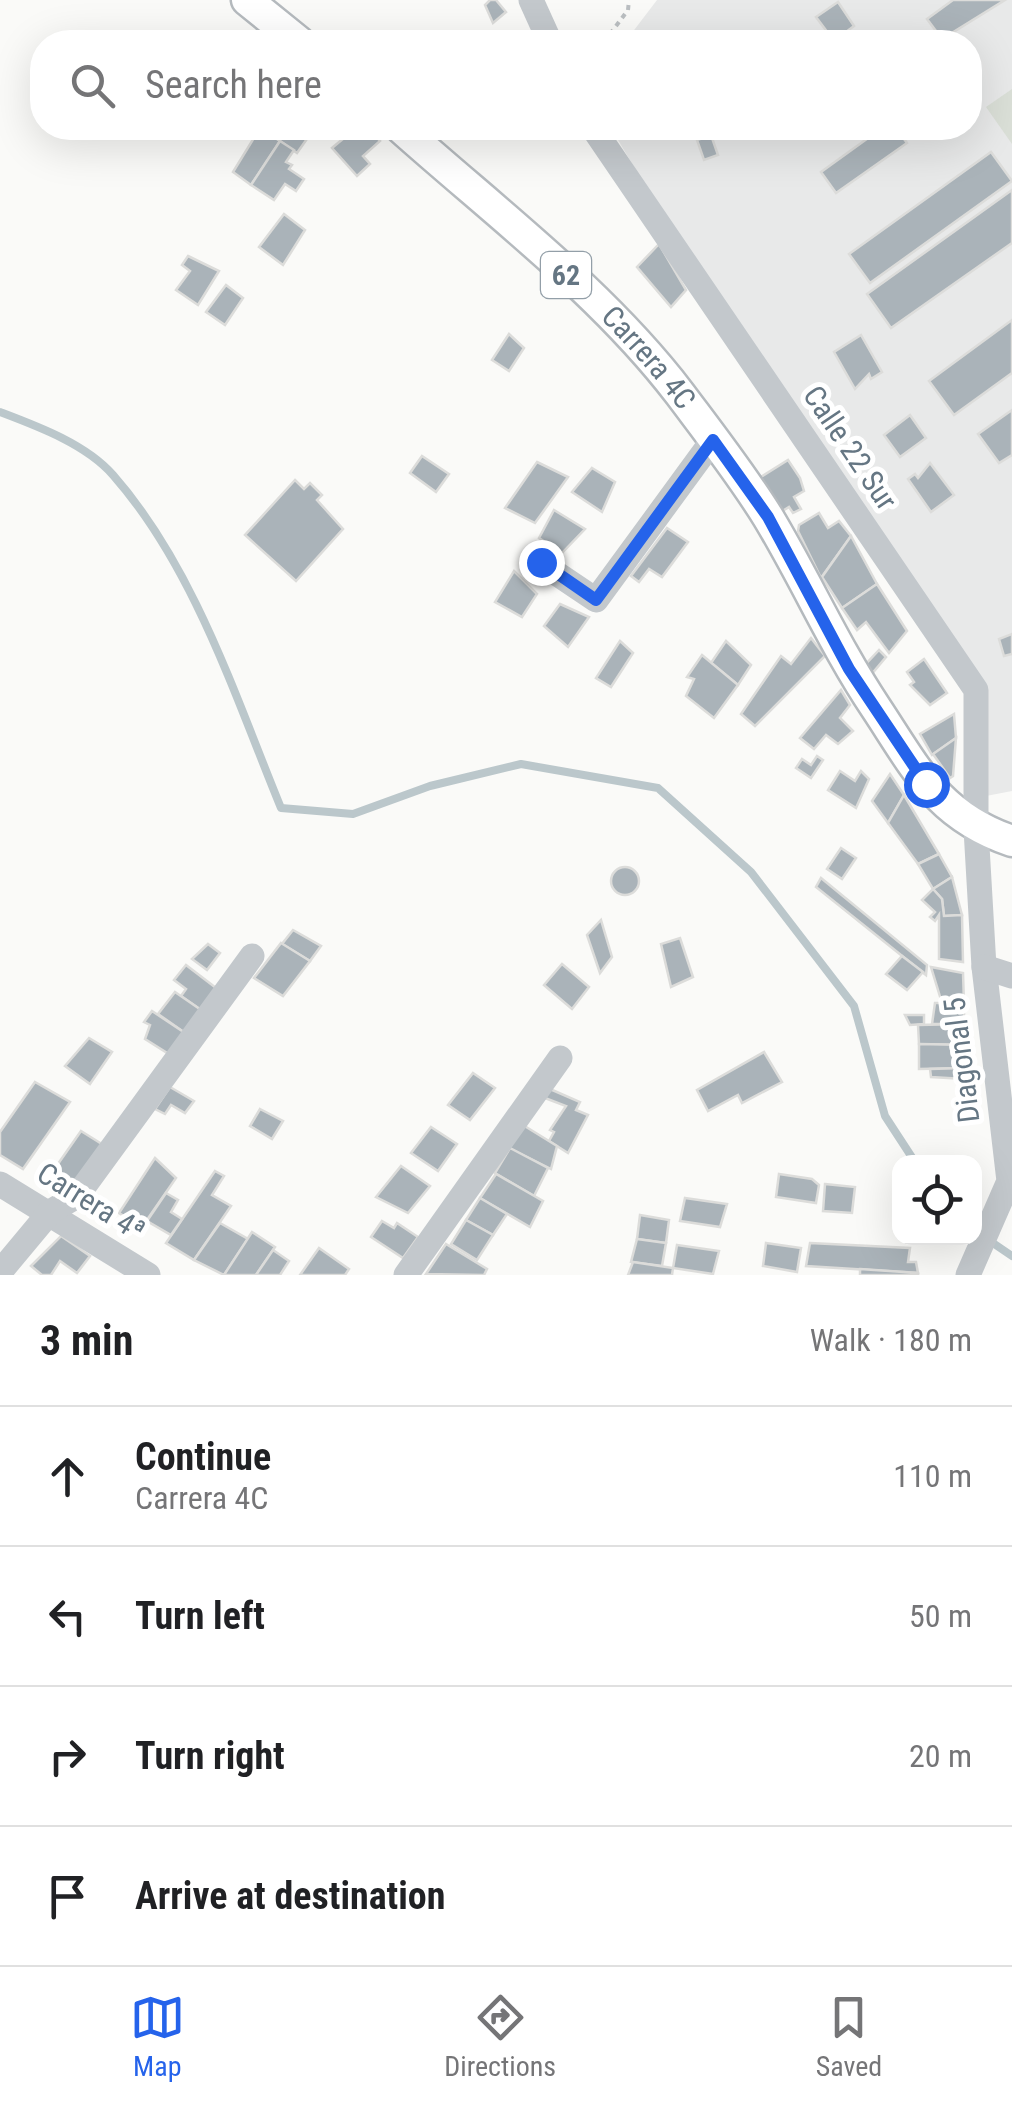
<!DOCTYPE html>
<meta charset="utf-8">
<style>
body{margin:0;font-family:"Roboto Condensed",sans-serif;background:#f6f6f6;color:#202124}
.controls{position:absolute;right:30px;bottom:30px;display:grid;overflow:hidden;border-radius:20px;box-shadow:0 10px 40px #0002}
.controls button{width:90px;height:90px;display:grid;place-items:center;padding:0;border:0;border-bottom:2px solid #e0e0e0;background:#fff;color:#202124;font:50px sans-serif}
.stop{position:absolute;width:30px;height:30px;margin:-22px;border:8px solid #2563eb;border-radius:50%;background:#fff}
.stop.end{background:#2563eb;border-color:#fff;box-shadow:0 2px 10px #0008}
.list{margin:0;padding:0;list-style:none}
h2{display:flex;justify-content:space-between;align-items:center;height:130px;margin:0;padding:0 40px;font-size:42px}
h2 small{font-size:32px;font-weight:400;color:#757577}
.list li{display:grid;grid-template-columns:65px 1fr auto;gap:30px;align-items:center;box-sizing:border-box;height:140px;padding:0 40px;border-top:2px solid #e0e0e0}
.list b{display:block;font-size:38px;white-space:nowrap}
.list p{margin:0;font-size:32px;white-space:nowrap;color:#757577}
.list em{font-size:32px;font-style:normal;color:#757577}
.icon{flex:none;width:55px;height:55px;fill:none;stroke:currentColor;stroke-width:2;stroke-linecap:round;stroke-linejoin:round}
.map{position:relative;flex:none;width:1012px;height:1275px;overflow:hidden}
.search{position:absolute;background:#fff;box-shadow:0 10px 40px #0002;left:30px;right:30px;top:30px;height:110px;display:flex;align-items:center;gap:25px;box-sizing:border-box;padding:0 35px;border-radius:40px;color:#757577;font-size:38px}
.sheet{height:690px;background:#fff}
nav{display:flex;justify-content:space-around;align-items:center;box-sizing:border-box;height:140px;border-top:2px solid #e0e0e0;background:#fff;font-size:28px;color:#757577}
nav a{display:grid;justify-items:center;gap:5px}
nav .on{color:#2563eb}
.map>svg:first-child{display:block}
.built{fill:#e8e9e9}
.green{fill:#dadfd7}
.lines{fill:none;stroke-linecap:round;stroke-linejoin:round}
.stream{stroke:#bbc7cb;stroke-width:8}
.building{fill:#aab3b9;stroke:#dcdcda;stroke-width:2.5}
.major-casing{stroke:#b5babe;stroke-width:35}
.path{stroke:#bbbfc2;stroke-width:4;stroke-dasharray:5 5;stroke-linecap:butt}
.minor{stroke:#c3c8cc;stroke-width:25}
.major{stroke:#fff;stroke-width:30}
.route{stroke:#2563eb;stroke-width:12}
.labels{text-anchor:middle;stroke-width:10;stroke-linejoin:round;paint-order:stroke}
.shield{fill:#fff;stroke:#939fa8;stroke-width:2.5}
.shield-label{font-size:28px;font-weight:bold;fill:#657683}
.street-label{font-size:30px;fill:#657683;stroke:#fff}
</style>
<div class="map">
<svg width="1012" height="1275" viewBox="0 0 1012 1275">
<rect width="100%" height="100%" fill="#fafaf8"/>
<polygon class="built" points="657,0 1012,0 1012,791 986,796 987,689 694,269 611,128 970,128 970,42 625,42"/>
<polygon class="green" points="1012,89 1012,144 986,107"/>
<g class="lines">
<g class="stream">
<path d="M0,412c37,14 86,32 113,63 81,92 122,221 168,333l72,6 77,-28 91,-22 137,24 93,84 103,134 31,110 30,46"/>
<polyline points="987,1239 1012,1256"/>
</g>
</g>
<g class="building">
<polygon points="490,0 496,0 506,12 493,23 485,5"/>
<polygon points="953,0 1005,0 942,39 927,19"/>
<polygon points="838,2 854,26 834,41 816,17"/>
<polygon points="260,128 273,131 270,134 280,141 251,185 233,172"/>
<polygon points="275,128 312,128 314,129 297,153 270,134"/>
<polygon points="356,128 368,128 380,141 363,156 370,164 357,176 332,148"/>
<polygon points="882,128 896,128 907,143 836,193 821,172"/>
<polygon points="711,135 718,155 704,160 697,140"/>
<polygon points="280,141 294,150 286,162 292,165 289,169 304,179 296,191 285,184 274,200 251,185"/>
<polygon points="991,152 1012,181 870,283 849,254"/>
<polygon points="1012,190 1012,243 891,328 867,294"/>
<polygon points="284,214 305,230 283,265 259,247"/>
<polygon points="659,244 686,290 671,307 637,267"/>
<polygon points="188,256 219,271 198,305 176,290 190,271 182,265"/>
<polygon points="226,285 243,298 225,325 206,312"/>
<polygon points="1012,320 1012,373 954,415 929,381"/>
<polygon points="509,334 524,348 509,371 492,360"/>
<polygon points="861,335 882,372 871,379 869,374 855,389 834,352"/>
<polygon points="1012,410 1012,455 999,463 978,434"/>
<polygon points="910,415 926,438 900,457 884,435"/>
<polygon points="422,456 449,474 436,492 410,473"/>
<polygon points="788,460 800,478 804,491 794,497 801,509 793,513 789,507 776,515 756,480"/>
<polygon points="537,462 568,477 535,523 505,508"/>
<polygon points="930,463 954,495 931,512 908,479 915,474 918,478"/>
<polygon points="592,468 615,482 602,512 572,492"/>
<polygon points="295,480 304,489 310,483 322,495 317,500 343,529 296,581 245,535"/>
<polygon points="554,510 585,529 562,553 539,538"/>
<polygon points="819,513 828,528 839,521 851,536 821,578 798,531 799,525"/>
<polygon points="667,528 688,542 662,577 649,569 639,582 631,576"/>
<polygon points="851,536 877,584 842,608 822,577"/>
<polygon points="514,571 537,594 522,617 495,602"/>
<polygon points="877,584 907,631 889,653 866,622 857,630 842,608"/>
<polygon points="560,604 589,617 568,647 544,626"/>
<polygon points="1012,634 1012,654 1004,656 999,639"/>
<polygon points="811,638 825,656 755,726 741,714 781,656 791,664"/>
<polygon points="620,641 633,653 611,687 596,678"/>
<polygon points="726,641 751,665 738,685 711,663"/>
<polygon points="879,650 886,657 870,676 864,666"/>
<polygon points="702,655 738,685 714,718 686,696 694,679 687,677"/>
<polygon points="924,659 947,693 930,705 910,685 914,682 907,672"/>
<polygon points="841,690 850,705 840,718 853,731 838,744 826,735 814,749 800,738"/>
<polygon points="954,714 956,738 932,755 920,734"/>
<polygon points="956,738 953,776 950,778 933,754"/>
<polygon points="817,756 823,760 811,778 796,768 802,759 811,765"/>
<polygon points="840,771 855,781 861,771 869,779 856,808 828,790"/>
<polygon points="890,774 904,795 888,823 872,801"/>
<polygon points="904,795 939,854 918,864 888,823"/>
<polygon points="841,848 856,858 842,879 827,869"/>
<polygon points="939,854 952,877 933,889 918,864"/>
<circle cx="625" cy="881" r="14"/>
<polygon points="952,877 962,915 944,916 942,899 933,889"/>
<polygon points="821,878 927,965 926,975 816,887"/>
<polygon points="933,889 942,899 944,916 962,915 963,962 939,959 939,915 935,921 930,917 935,912 922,900"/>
<polygon points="601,920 612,957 600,973 587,935"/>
<polygon points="293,930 321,946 310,961 282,944"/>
<polygon points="680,938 693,977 671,987 661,944"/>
<polygon points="281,943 310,961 283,996 254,978"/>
<polygon points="208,944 220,953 207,970 192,959"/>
<polygon points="902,956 923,972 907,990 886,974"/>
<polygon points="562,964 589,987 572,1009 544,985"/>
<polygon points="186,965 220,991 204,1012 181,996 186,989 174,980"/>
<polygon points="931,967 963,973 964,1003 942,1003"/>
<polygon points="175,992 204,1012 188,1035 158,1014"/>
<polygon points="935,1003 964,1003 964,1024 932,1024"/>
<polygon points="152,1011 188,1035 172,1056 145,1039 150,1025 144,1022"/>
<polygon points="905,1015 924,1015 924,1024 910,1025"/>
<polygon points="964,1024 965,1045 919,1044 918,1025"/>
<polygon points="89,1038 112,1052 90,1084 65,1066"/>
<polygon points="919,1044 967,1045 966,1068 919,1069"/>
<polygon points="764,1052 782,1082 742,1103 738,1095 708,1111 697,1090"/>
<polygon points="964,1068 964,1079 931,1077 930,1069"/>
<polygon points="473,1073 495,1088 470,1120 448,1105"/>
<polygon points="35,1082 70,1102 23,1169 0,1155 0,1132"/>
<polygon points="170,1087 194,1101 185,1113 171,1105 165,1114 155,1109"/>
<polygon points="550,1089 580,1102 576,1110 588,1115 568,1153 549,1141 554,1132 550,1130 566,1106 545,1098"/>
<polygon points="260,1109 283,1121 272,1139 250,1126"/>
<polygon points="523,1125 557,1146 551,1169 509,1148"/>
<polygon points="431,1127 457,1144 438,1171 411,1153"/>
<polygon points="81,1131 105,1146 77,1183 53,1171"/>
<polygon points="510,1148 548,1168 534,1196 495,1173"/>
<polygon points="155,1158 176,1178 142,1227 119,1213"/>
<polygon points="401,1166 430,1186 408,1213 376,1197"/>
<polygon points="215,1171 224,1176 212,1195 231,1206 194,1260 166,1243"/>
<polygon points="496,1174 543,1201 530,1227 480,1198"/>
<polygon points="779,1174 812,1179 819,1185 816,1203 776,1197"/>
<polygon points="825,1184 855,1187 852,1213 823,1211"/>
<polygon points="166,1193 178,1200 171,1212 182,1219 171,1235 147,1221"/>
<polygon points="480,1198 507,1214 493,1235 466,1220"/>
<polygon points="685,1198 727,1204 720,1227 680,1221"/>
<polygon points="640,1215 669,1220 666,1243 637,1239"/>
<polygon points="466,1220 493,1235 477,1260 451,1244"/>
<polygon points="382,1221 394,1228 397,1223 418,1237 403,1258 371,1237"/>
<polygon points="220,1223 248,1239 224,1275 194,1260"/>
<polygon points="252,1232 275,1247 256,1275 224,1275"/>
<polygon points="61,1236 90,1256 77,1273 60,1261 51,1275 42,1275 31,1266"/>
<polygon points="637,1239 666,1243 662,1266 631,1262"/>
<polygon points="766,1243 801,1248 797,1272 763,1266"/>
<polygon points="810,1243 910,1248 908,1262 916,1262 918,1273 806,1266"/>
<polygon points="446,1244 487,1269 484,1275 426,1274"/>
<polygon points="677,1245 719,1251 713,1274 673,1268"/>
<polygon points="319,1248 349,1269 345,1275 300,1275"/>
<polygon points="273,1250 289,1261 280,1275 256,1275"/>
<polygon points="633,1262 673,1268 672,1275 628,1275"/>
<polygon points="860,1269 918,1273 918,1275 860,1275"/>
</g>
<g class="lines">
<defs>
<g id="major">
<polyline points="247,0 299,42"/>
<path id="s1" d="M401,128c94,84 202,165 279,266 30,40 62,81 88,123 38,63 67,130 108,191 41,62 62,108 136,133"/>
</g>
</defs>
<use href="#major" class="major-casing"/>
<polyline class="path" points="604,42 628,10 629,0"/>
<g class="minor">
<polyline points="531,0 550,42"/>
<polyline points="593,128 976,690 976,829 984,967 1009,1181 968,1275"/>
<polyline points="541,563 596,600 713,440"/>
<polyline points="984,967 1012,976"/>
<polyline points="0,1184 148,1275"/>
<polyline points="0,1272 50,1212 77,1196 252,956"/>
<polyline points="406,1275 560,1058"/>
</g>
<use href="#major" class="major"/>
</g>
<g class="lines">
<polyline class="route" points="541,562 596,600 713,440 768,517 849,669 926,784"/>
</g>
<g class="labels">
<rect class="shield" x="541" y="252" width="50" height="46" rx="8"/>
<g class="shield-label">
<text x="566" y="285">62</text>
</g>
<g class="street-label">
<text dy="10" stroke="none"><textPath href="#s1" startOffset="338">Carrera 4C</textPath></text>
<text transform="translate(850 448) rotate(56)" y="10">Calle 22 Sur</text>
<text transform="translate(962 1060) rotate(-97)" y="10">Diagonal 5</text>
<text transform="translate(91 1202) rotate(32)" y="10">Carrera 4ª</text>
</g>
</g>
</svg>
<div class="controls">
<button><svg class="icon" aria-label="locate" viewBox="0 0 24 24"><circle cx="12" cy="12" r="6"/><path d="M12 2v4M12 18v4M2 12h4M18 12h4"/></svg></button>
</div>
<div class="stop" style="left:926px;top:784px"></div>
<div class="stop end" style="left:541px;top:562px"></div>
<div class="search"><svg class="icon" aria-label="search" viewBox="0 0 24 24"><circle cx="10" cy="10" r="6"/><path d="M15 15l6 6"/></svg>Search here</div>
</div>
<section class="sheet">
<h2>3 min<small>Walk · 180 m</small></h2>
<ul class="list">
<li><svg class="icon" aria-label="ahead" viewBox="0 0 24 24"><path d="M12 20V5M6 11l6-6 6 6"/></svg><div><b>Continue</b><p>Carrera 4C</p></div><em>110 m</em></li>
<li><svg class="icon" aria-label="left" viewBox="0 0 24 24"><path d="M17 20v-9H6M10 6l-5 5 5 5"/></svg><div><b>Turn left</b></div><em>50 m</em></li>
<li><svg class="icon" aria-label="right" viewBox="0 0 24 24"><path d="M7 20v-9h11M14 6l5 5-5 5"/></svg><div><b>Turn right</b></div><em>20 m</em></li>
<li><svg class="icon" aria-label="arrive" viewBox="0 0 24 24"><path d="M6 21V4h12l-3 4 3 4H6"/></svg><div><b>Arrive at destination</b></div></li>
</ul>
</section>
<nav>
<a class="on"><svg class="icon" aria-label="map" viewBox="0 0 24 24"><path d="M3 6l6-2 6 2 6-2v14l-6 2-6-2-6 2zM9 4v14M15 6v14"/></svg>Map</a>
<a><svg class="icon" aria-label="directions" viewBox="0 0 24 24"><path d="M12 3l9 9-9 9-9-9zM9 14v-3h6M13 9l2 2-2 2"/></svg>Directions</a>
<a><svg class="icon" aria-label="saved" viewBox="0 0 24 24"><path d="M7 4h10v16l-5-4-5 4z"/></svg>Saved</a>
</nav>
